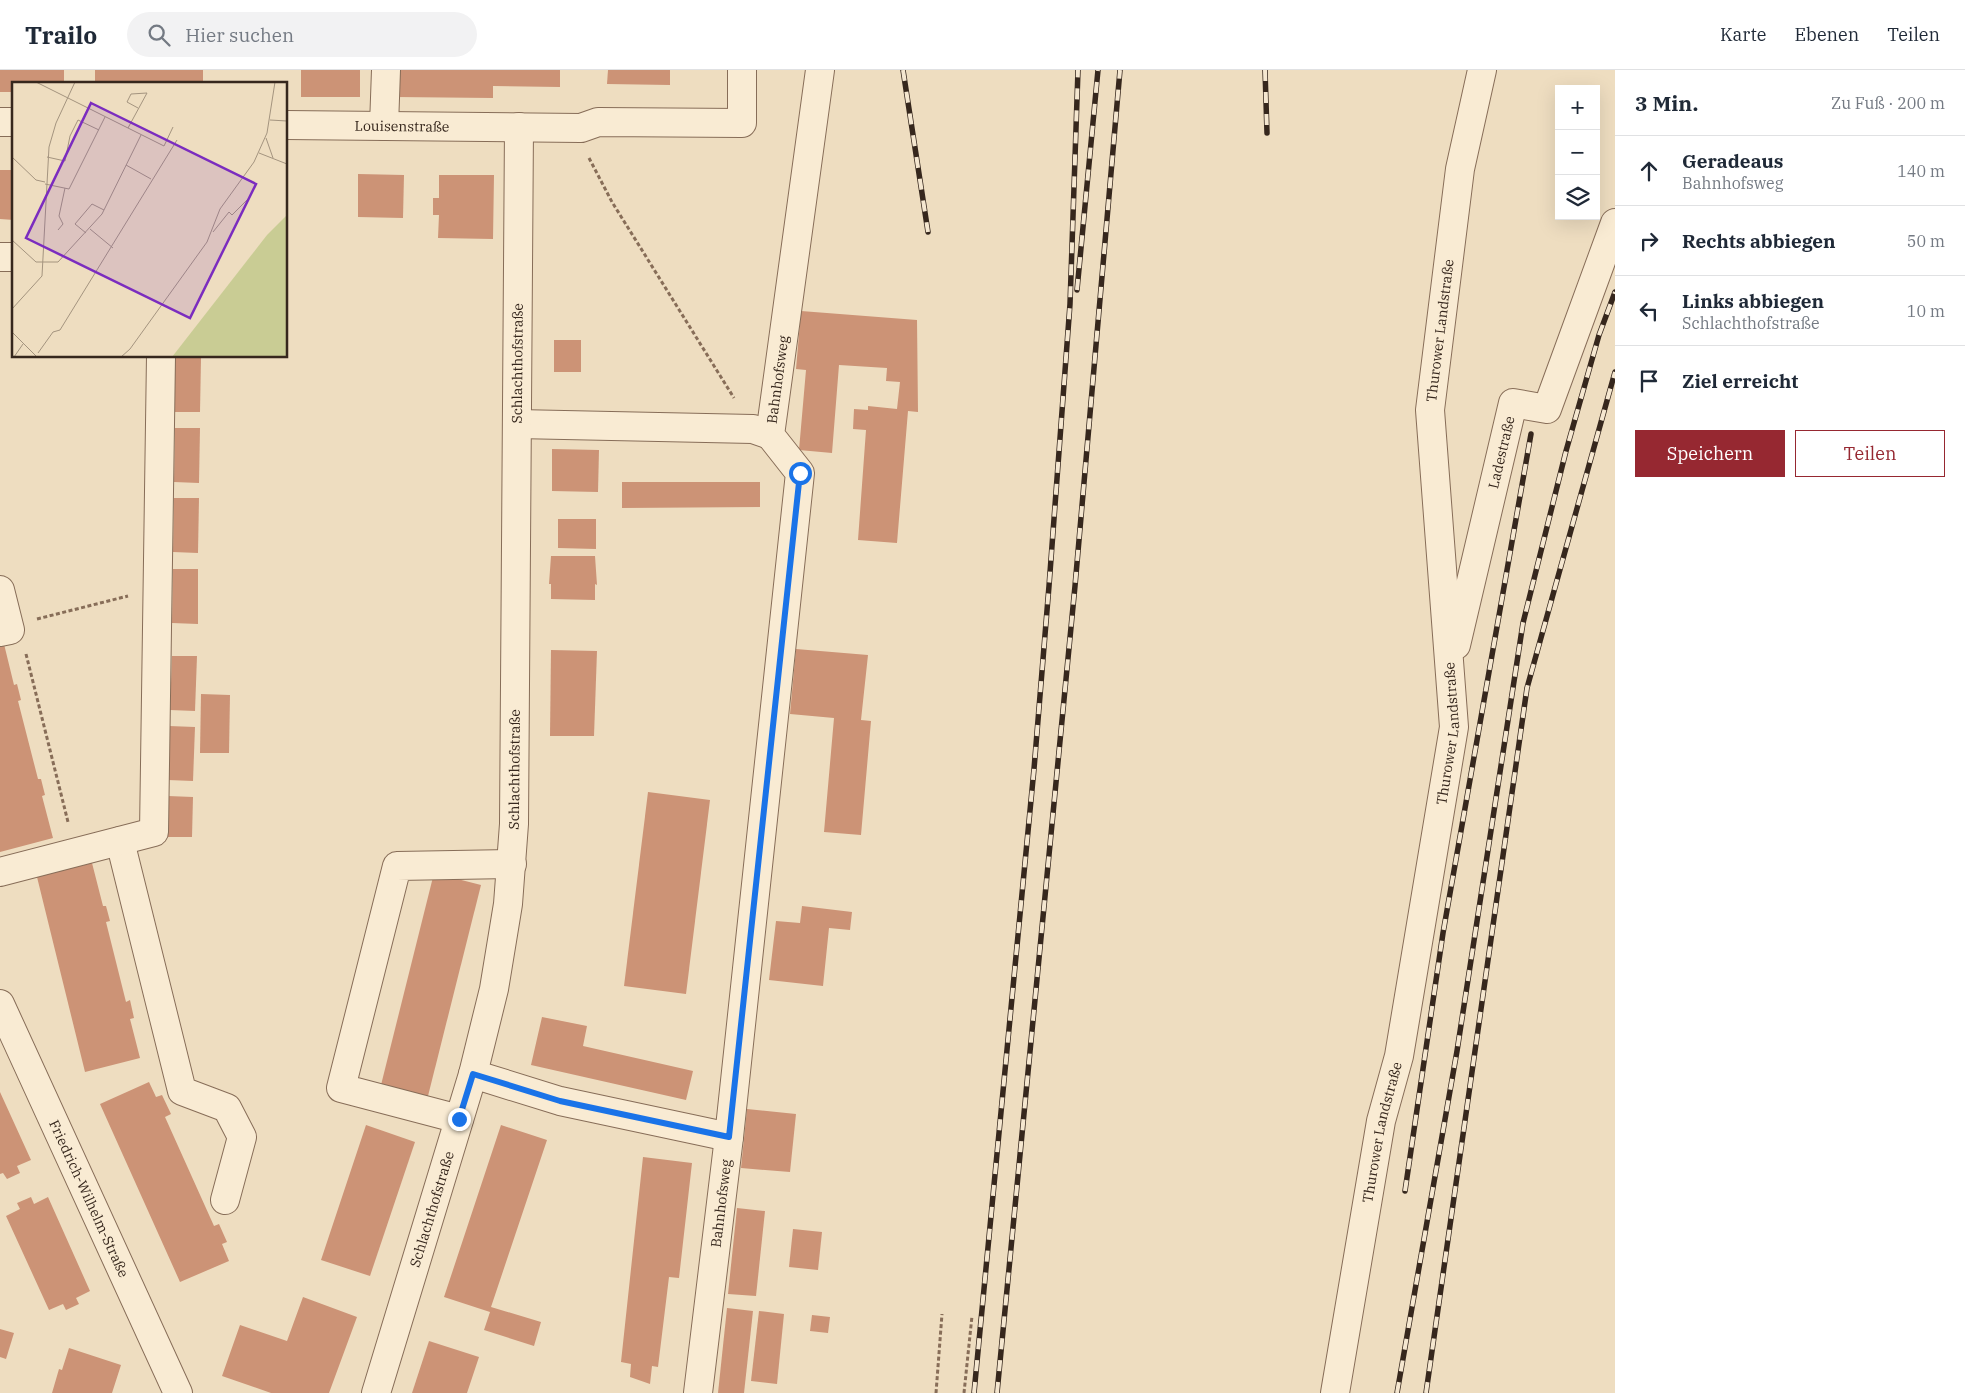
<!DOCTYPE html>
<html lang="de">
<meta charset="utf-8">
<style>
body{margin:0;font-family:"IBM Plex Serif",serif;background:#f2f2f3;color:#1f2937}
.controls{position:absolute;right:15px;top:15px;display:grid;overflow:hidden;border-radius:0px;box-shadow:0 5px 20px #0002}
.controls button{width:45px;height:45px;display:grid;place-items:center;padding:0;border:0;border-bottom:1px solid #e0e1e3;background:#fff;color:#1f2937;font:25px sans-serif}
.stop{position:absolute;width:15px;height:15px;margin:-11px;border:4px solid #1a73e8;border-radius:50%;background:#fff}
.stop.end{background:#1a73e8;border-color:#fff;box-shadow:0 1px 5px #0008}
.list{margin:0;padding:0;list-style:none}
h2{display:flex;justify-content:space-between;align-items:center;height:65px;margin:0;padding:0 20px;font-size:21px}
h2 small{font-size:16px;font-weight:400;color:#747a83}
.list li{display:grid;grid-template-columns:32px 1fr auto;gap:15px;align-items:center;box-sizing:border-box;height:70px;padding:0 20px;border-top:1px solid #e0e1e3}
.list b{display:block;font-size:19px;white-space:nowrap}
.list p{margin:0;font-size:16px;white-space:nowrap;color:#747a83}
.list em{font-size:16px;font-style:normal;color:#747a83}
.actions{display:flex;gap:10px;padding:15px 20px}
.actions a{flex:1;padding:11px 0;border:1px solid #962831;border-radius:0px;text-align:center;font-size:18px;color:#962831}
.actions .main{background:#962831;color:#fff}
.icon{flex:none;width:28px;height:28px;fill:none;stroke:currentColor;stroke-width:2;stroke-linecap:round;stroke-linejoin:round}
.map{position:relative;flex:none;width:1615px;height:1323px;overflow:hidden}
header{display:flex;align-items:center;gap:30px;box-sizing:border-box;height:70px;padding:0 25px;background:#fff;border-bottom:1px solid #e0e1e3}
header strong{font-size:24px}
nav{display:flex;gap:28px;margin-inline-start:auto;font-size:18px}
.search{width:350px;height:45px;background:#f2f2f3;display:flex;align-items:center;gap:12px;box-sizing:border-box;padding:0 18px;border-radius:28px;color:#747a83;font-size:19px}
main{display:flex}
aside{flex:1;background:#fff}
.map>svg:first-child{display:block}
.building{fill:#cc9376}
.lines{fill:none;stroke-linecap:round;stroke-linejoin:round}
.minor-casing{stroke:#876d58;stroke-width:30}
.path{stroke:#876d58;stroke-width:3;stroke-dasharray:4 2.5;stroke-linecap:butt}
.minor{stroke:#f9ebd3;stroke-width:28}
.rail-casing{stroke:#36271d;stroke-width:5.5}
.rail{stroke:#f5e7d0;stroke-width:4;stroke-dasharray:11;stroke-linecap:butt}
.route{stroke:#1a73e8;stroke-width:6}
.labels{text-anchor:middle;stroke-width:4;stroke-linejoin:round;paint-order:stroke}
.street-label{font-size:14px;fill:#36271d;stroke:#f5e7d0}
.inset-road{fill:none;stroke:#a4947f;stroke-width:1}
.view{fill:#7b2cbf;fill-opacity:0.15;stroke:#7b2cbf;stroke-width:2.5}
.inset-edge{fill:none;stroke:#36271d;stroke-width:2.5}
</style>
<header>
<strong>Trailo</strong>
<div class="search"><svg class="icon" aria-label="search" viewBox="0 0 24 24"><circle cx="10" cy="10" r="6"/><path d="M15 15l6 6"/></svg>Hier suchen</div>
<nav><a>Karte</a><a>Ebenen</a><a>Teilen</a></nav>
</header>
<main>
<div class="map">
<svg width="1615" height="1323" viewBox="0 0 1615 1323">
<rect width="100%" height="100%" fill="#eeddc0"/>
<g class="building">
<polygon points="0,0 64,0 64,14 14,14 14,22 0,22"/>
<rect x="95" y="0" width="108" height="14"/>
<rect x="301" y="0" width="59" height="27"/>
<polygon points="396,0 560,0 560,17 493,16 493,28 396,27"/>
<polygon points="608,0 670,0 670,15 607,14"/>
<polygon points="0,100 14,100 14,150 0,149"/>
<polygon points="358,104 404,105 403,148 358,147"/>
<polygon points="439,105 494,105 493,169 438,168 439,145 433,145 433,128 439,128"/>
<polygon points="801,241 917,250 918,342 908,341 897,473 858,470 866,360 853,359 854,339 868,340 868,336 897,339 900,312 886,311 887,298 839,295 832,383 799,380 806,300 796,299"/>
<rect x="554" y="270" width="27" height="32"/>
<polygon points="175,288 201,288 200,342 175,342"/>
<polygon points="175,358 200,358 199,413 174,412"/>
<polygon points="552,379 599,380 598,422 552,421"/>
<polygon points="622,412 760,412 760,437 622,438"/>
<polygon points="174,428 199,428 198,483 173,482"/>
<polygon points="558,449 596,449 596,479 558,478"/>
<polygon points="551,486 595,486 597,515 595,514 595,530 551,529 551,514 549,514"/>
<polygon points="173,499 198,499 198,554 172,553"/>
<polygon points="4,574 14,615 17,614 21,630 18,631 38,709 41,709 45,725 42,726 53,768 0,782 0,575"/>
<polygon points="796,579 868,585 861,650 871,651 861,765 824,762 834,648 790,644"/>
<polygon points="551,580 597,581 594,666 550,666"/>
<polygon points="172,586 197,586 195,641 170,640"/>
<polygon points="201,624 230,625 229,683 200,683"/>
<polygon points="169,656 195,657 193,711 168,710"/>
<polygon points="648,722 710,730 686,924 624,916"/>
<polygon points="168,726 193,727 192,767 167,767"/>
<polygon points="92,793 103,836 106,836 110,851 106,852 126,932 130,930 134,948 130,949 140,988 85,1002 37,807"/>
<polygon points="434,803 481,815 427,1030 380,1019"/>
<polygon points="802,836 852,842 850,860 829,858 823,916 769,910 776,851 800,853"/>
<polygon points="542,947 587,956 583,976 693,1001 686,1030 531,995"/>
<polygon points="149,1012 156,1027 162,1025 171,1044 165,1047 214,1156 219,1154 227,1172 222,1174 229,1191 180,1212 100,1034"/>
<polygon points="0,1022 31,1090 17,1096 20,1103 7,1109 3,1103 0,1104"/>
<polygon points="747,1039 796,1044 790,1102 741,1098"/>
<polygon points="366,1055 415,1072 370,1206 321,1190"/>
<polygon points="501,1055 547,1070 491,1237 541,1252 534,1276 484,1260 490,1242 444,1227"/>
<polygon points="643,1087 692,1093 679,1208 669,1207 658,1297 652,1296 650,1314 630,1307 631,1294 621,1292"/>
<polygon points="31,1127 34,1134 48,1127 90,1221 76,1228 79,1234 66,1240 63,1234 49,1240 6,1146 20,1139 17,1133"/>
<polygon points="737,1138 765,1141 756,1226 728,1224"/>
<polygon points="793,1159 822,1162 818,1200 789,1197"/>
<polygon points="303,1227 357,1247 329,1323 271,1323 222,1306 240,1255 287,1271"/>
<polygon points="727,1238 753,1241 744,1323 718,1323"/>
<polygon points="759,1241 784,1244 777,1314 751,1311"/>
<polygon points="812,1245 830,1247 828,1263 810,1261"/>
<polygon points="0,1259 14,1263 6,1289 0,1287"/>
<polygon points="429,1271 479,1287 467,1323 412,1323"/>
<polygon points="69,1278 121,1295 112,1323 52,1323 59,1299 62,1300"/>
</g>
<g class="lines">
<defs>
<g id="minor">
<polyline points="0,52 14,52"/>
<path id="s1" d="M286,55l295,3 17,-6 144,1v-53"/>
<polyline points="384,56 386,0"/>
<polyline points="0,187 14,187"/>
<polyline points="517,354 753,359 770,365"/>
<polyline points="0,520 10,560 0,562"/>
<path id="s2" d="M1456,575l57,-242 34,6 68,-186"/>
<polyline points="120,771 182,1021 227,1038 242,1067 225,1130"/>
<polyline points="0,802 154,762 161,286"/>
<path id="s3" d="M0,934l178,389"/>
<polyline points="473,1004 560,1031 729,1067"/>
<polyline points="459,1049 341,1018 397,796 512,794"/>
<path id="s4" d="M376,1323l97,-319 21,-85 14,-85 6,-80 5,-697"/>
<path id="s5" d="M698,1323l31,-256 71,-664 -30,-38 50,-365"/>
<path id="s6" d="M1335,1323l46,-272 18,-65 55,-329 -24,-317 30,-241 22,-99"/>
</g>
</defs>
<use href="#minor" class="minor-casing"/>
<g class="path">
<polyline points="589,88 612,132 734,328"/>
<polyline points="37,549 128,526"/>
<polyline points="26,584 68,752"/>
<polyline points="936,1323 942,1244"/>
<polyline points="964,1323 972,1246"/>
</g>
<use href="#minor" class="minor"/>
<defs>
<g id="rail">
<polyline points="903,0 928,162"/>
<polyline points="1265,0 1267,63"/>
<polyline points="1077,220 1098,0"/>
<polyline points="1405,1121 1443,863 1531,364"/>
<polyline points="974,1323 1034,699 1049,516 1070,234 1078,0"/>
<polyline points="997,1323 1075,516 1120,0"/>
<polyline points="1397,1323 1457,981 1523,553 1566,381 1599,265 1615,222"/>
<polyline points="1426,1323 1527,618 1615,302"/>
</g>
</defs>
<use href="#rail" class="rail-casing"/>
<use href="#rail" class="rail"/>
</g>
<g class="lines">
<polyline class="route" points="459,1049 473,1004 560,1031 729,1067 800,403"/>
</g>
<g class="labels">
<g class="street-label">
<text dy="5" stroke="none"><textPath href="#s1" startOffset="116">Louisenstraße</textPath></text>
<text dy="5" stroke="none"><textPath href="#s6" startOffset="1075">Thurower Landstraße</textPath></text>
<text dy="5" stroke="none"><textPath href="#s4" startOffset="1048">Schlachthofstraße</textPath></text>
<text dy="5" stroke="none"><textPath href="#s5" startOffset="1030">Bahnhofsweg</textPath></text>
<text dy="5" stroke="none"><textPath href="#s2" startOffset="198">Ladestraße</textPath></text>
<text dy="5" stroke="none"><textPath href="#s6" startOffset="670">Thurower Landstraße</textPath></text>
<text dy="5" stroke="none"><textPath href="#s4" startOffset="642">Schlachthofstraße</textPath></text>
<text dy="5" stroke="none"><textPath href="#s6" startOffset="265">Thurower Landstraße</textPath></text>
<text dy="5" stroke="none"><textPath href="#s3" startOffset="214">Friedrich-Wilhelm-Straße</textPath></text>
<text dy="5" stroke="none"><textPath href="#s5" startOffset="191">Bahnhofsweg</textPath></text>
<text dy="5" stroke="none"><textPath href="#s4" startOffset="192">Schlachthofstraße</textPath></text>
</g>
</g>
<g transform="translate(12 12)">
<rect width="275" height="275" fill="#eeddc0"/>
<path d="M275,133v142h-115l95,-122z" fill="#c9cc94"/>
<path class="inset-road" d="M24,0l128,64 9,-19M258,38l17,1M116,46l19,-35 -16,1 -4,8 11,6M254,56l7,20M247,71l28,11M0,75l24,23 9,2M35,75l18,4 5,-25 8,-16 21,10M114,83l25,14M33,102l24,5 36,-72M78,147l23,19M46,148l5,-6 -4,-8 6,-28M201,150l16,-20 3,3 18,-18M74,151l-11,-9 17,-20 12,6M0,158l24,22h22l44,-48 39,-79M0,227l30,-33 7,-129 7,-24 19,-41M0,250l24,24M26,271l15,-21 7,-2 117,-190M2,275l9,-13M109,275l9,-8 77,-107 13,-33 34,-47 13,-29 8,-51"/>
<path class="view" d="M79,21l165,81 -66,134 -164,-80z"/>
<rect width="275" height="275" class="inset-edge"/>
</g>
</svg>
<div class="controls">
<button>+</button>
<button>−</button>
<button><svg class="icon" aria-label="layers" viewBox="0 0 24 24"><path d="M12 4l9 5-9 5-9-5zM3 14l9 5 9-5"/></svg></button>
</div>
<div class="stop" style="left:800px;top:403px"></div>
<div class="stop end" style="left:459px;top:1049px"></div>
</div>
<aside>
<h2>3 Min.<small>Zu Fuß · 200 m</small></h2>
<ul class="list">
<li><svg class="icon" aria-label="ahead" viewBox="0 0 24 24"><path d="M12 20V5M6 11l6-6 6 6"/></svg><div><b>Geradeaus</b><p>Bahnhofsweg</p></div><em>140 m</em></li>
<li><svg class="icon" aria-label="right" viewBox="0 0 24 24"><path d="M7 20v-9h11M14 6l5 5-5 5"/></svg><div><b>Rechts abbiegen</b></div><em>50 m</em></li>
<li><svg class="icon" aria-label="left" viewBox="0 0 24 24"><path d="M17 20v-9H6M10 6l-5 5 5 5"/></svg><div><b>Links abbiegen</b><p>Schlachthofstraße</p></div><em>10 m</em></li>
<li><svg class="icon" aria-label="arrive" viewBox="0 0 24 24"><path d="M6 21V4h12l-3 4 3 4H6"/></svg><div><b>Ziel erreicht</b></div></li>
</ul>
<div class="actions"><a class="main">Speichern</a><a>Teilen</a></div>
</aside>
</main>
